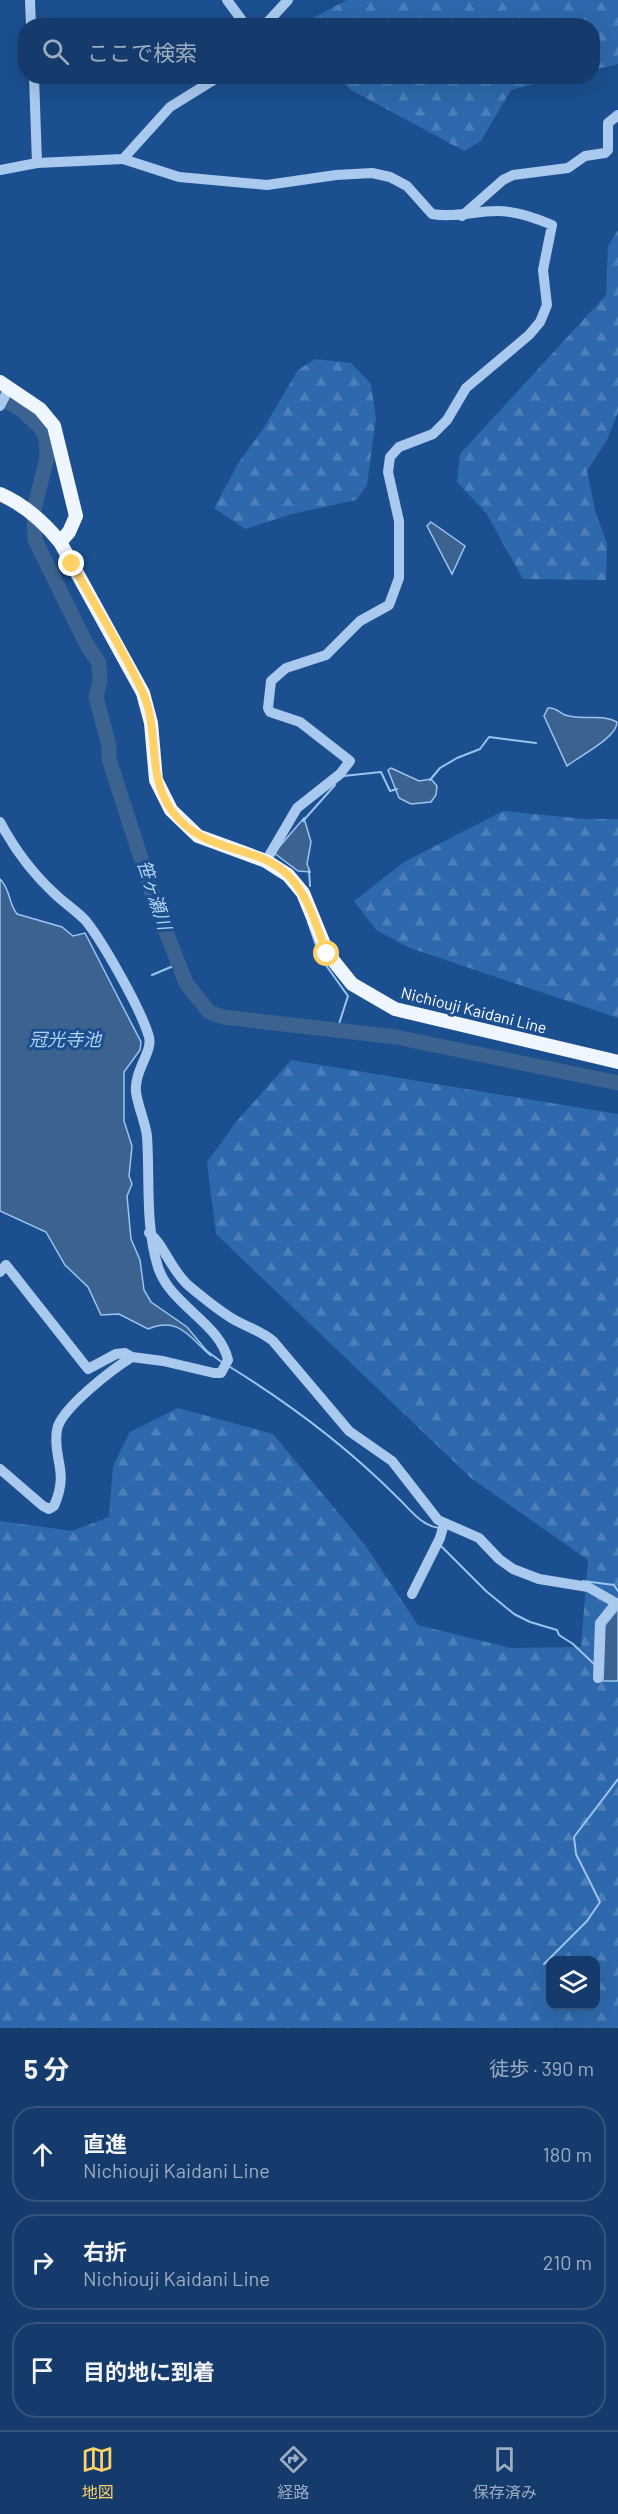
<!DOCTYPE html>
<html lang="ja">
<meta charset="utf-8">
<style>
body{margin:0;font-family:Barlow,"Noto Sans JP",sans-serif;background:#1d4271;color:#f1f3f6}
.controls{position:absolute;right:18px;bottom:18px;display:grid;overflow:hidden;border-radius:12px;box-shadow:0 6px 24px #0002}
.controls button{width:54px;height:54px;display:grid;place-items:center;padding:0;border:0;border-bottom:2px solid #33557e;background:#143b6b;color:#f1f3f6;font:30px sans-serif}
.stop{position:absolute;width:18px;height:18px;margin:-14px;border:4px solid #ffd166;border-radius:50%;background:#fff}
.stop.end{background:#ffd166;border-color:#fff;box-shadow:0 2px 6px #0008}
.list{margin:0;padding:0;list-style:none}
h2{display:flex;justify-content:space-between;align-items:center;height:78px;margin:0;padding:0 24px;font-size:26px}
h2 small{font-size:20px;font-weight:400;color:#9dadc1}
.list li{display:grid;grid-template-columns:39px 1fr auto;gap:18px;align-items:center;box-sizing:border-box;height:96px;margin:0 12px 12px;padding:0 12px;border:2px solid #33557e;border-radius:24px}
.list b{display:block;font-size:22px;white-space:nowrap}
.list p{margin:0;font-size:20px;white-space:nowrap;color:#9dadc1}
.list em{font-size:20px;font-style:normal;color:#9dadc1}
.icon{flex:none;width:33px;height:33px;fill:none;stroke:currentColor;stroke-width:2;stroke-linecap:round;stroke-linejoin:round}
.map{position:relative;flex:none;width:618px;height:2028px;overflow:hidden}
.search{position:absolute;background:#143b6b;box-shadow:0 6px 24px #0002;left:18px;right:18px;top:18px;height:66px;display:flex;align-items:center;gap:15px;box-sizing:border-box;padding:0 21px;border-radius:24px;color:#9dadc1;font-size:22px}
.sheet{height:402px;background:#143b6b}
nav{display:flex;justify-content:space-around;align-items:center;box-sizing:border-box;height:84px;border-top:2px solid #33557e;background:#143b6b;font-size:16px;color:#9dadc1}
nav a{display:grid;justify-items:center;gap:3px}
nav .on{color:#ffd166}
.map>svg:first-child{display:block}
.forest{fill:url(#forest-firs);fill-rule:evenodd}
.water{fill:#3c6290;stroke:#9cc4f0;stroke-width:1.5}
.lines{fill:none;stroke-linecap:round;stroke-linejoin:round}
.stream{stroke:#9cc4f0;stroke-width:2}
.river{stroke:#3c6290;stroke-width:15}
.minor{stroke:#a9c9ee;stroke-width:10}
.major{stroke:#f0f6ff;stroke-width:14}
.route{stroke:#ffd166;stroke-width:8}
.labels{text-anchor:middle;stroke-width:6;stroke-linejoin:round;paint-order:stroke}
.street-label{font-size:16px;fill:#fff;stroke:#1b4f8f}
.water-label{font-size:18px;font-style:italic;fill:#b5d3f5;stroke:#1b4f8f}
</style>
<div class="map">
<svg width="618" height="2028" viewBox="0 0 618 2028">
<defs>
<pattern id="forest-firs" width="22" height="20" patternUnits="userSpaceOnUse" patternTransform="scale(1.5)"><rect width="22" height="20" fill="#2e69ad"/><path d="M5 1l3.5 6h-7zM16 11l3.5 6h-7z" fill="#4d80b9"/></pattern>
</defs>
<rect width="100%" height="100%" fill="#1b4f8f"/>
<g class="forest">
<polygon points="347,0 618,0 618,64 593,70 592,26 306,25 305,22"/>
<polygon points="338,77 564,77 511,90 481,141 464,151 351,90"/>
<polygon points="618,230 618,412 607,440 587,471 596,514 607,543 606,580 523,579 486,513 457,482 460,454 606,295 608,246"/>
<polygon points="315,359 351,363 371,384 376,418 367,485 356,500 292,514 245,529 214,508 239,462 263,429 298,370"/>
<polygon points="503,811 585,819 618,819 618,1018 410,948 376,930 354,901 404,862"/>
<path d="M291,1060l327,54v495l-7,71 7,1v347h-618v-507l72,10 37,-14 4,-51 17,-34 48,-24 95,26 92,111 53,80 93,23 70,-1 7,-87 -117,-82 -255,-244 -9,-72 29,-40zM550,1960h46v46h-46z"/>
</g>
<g class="water">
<polygon points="431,522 465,546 452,574 427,526"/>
<path d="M548,708c8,-1 10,4 17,7 17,6 35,-2 52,7 0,16 -38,34 -50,44l-23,-50z"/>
<polygon points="391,768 419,781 431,779 437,786 436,795 431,802 411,804 399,798 388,770"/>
<polygon points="304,818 311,842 307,864 310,872 298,871 274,853"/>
<path d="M0,879c11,11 8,24 17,35l45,13 11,9 12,-3 56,109 -1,8 -16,22v49l8,25 -3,30 3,8 -5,12 4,43 9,21 4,30 7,12 36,25 24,29c-22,-19 -32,-40 -63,-27l-29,-15 -18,1 -13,-28 -23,-22 -19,-33 -46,-21z"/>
<polygon points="618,1609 618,1681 603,1681 605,1625"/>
</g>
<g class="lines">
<g class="stream">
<polyline points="343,776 381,772 390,791 397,789"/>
<polyline points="430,780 440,768 457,758 480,749 489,737 536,743"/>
<polyline points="303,821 335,785"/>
<polyline points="309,871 310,886"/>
<polyline points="308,922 320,957 348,996 337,1030"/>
<polyline points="152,975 178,964"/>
<polyline points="204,1349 223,1363"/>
<path d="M230,1367c60,37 116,79 166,129 13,12 25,30 43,32"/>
<polyline points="441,1546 486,1591 514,1614 530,1622 557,1630 559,1635 573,1644 594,1664"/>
<polyline points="583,1581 614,1585 618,1591"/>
<polyline points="544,1964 587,1921 600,1902 576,1854 574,1837 618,1779"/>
</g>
<polyline class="river" points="0,397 22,410 41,428 46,439 47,458 34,509 35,540 87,645 99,663 100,681 96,697 109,746 109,759 157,908 186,983 209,1012 223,1017 396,1037 618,1083"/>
<g class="minor">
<polyline points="30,0 31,26"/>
<polyline points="227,0 241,19 240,26"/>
<polyline points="264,26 288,0"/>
<polyline points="34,76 37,163"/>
<path d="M123,159l56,18 88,8 69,-10 36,-2 18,4 17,9 25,28c23,4 42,-3 65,-3 18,0 39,7 55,14l-9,45 4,35 -7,17 -11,13 -63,53 -19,32 -14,14 -34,13 -9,10 -2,15 11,49v57l-10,27 -29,16 -34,34 -40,13 -15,13 -3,27 2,4 30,10 50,39 -10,13 -43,34 -31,53"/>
<polyline points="0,170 37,163 123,159 170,107 220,76"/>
<polyline points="462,216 503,180 513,175 568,168 585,156 605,153 608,150 608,123 618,115"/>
<polyline points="0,406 9,388"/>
<path d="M0,822c15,28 32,51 55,72 9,9 22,17 31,27 18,23 55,88 63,116 4,15 -15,33 -13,55 2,15 9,29 11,44 3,44 -2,89 11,131 12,38 62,56 70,93l-7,13h-7l-51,-12 -31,-4 -7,-4 -9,1 -28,15 -82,-104 -6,7"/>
<path d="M149,1233c14,10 22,37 39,52 13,11 30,25 45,34 14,8 28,12 40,22l76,90 43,30 46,59 41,18 20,21 14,10 26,10 49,8 28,16 -16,20 -2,55"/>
<path d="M0,1469l43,37 6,3 5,-3c16,-36 -2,-47 3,-76 3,-21 57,-62 75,-73"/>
<polyline points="412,1594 440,1538 444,1524"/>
</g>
<g class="major">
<polyline points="0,382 40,409 54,426 76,516 69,532 60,542"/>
<path d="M0,494c25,11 43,27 60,48l83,151 8,30 5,57 15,30 27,26 68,25 22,14 15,18 25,61 24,30 43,25 223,53"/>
</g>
</g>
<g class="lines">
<path class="route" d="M72,564c23,42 51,85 71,129 17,38 3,82 29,118 33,45 85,32 117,65 20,21 28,52 38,78"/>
</g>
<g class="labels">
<g class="street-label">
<text transform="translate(474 1010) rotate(14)" y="6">Nichiouji Kaidani Line</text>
</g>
<g class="water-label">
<text transform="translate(154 895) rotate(72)" y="6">笹ヶ瀬川</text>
<text x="65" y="1046">冠光寺池</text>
</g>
</g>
</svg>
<div class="controls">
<button><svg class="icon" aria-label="layers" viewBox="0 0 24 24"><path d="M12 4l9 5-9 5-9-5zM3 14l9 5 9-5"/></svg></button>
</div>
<div class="stop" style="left:327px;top:954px"></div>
<div class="stop end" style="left:72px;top:564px"></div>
<div class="search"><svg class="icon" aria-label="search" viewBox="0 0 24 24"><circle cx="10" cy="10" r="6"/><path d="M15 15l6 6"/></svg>ここで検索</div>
</div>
<section class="sheet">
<h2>5 分<small>徒歩 · 390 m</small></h2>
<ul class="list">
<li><svg class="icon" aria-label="ahead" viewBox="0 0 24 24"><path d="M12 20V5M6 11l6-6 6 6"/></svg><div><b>直進</b><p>Nichiouji Kaidani Line</p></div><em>180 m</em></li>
<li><svg class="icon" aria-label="right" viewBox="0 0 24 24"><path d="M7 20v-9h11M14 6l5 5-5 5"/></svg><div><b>右折</b><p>Nichiouji Kaidani Line</p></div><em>210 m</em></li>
<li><svg class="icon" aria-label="arrive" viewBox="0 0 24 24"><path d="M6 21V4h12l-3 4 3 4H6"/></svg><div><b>目的地に到着</b></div></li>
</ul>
</section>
<nav>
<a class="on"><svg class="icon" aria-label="map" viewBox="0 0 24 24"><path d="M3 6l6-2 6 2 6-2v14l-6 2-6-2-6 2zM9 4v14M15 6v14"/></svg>地図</a>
<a><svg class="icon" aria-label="directions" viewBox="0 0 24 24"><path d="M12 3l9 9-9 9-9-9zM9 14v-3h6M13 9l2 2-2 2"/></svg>経路</a>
<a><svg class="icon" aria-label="saved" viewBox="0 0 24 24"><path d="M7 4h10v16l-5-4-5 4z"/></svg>保存済み</a>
</nav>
